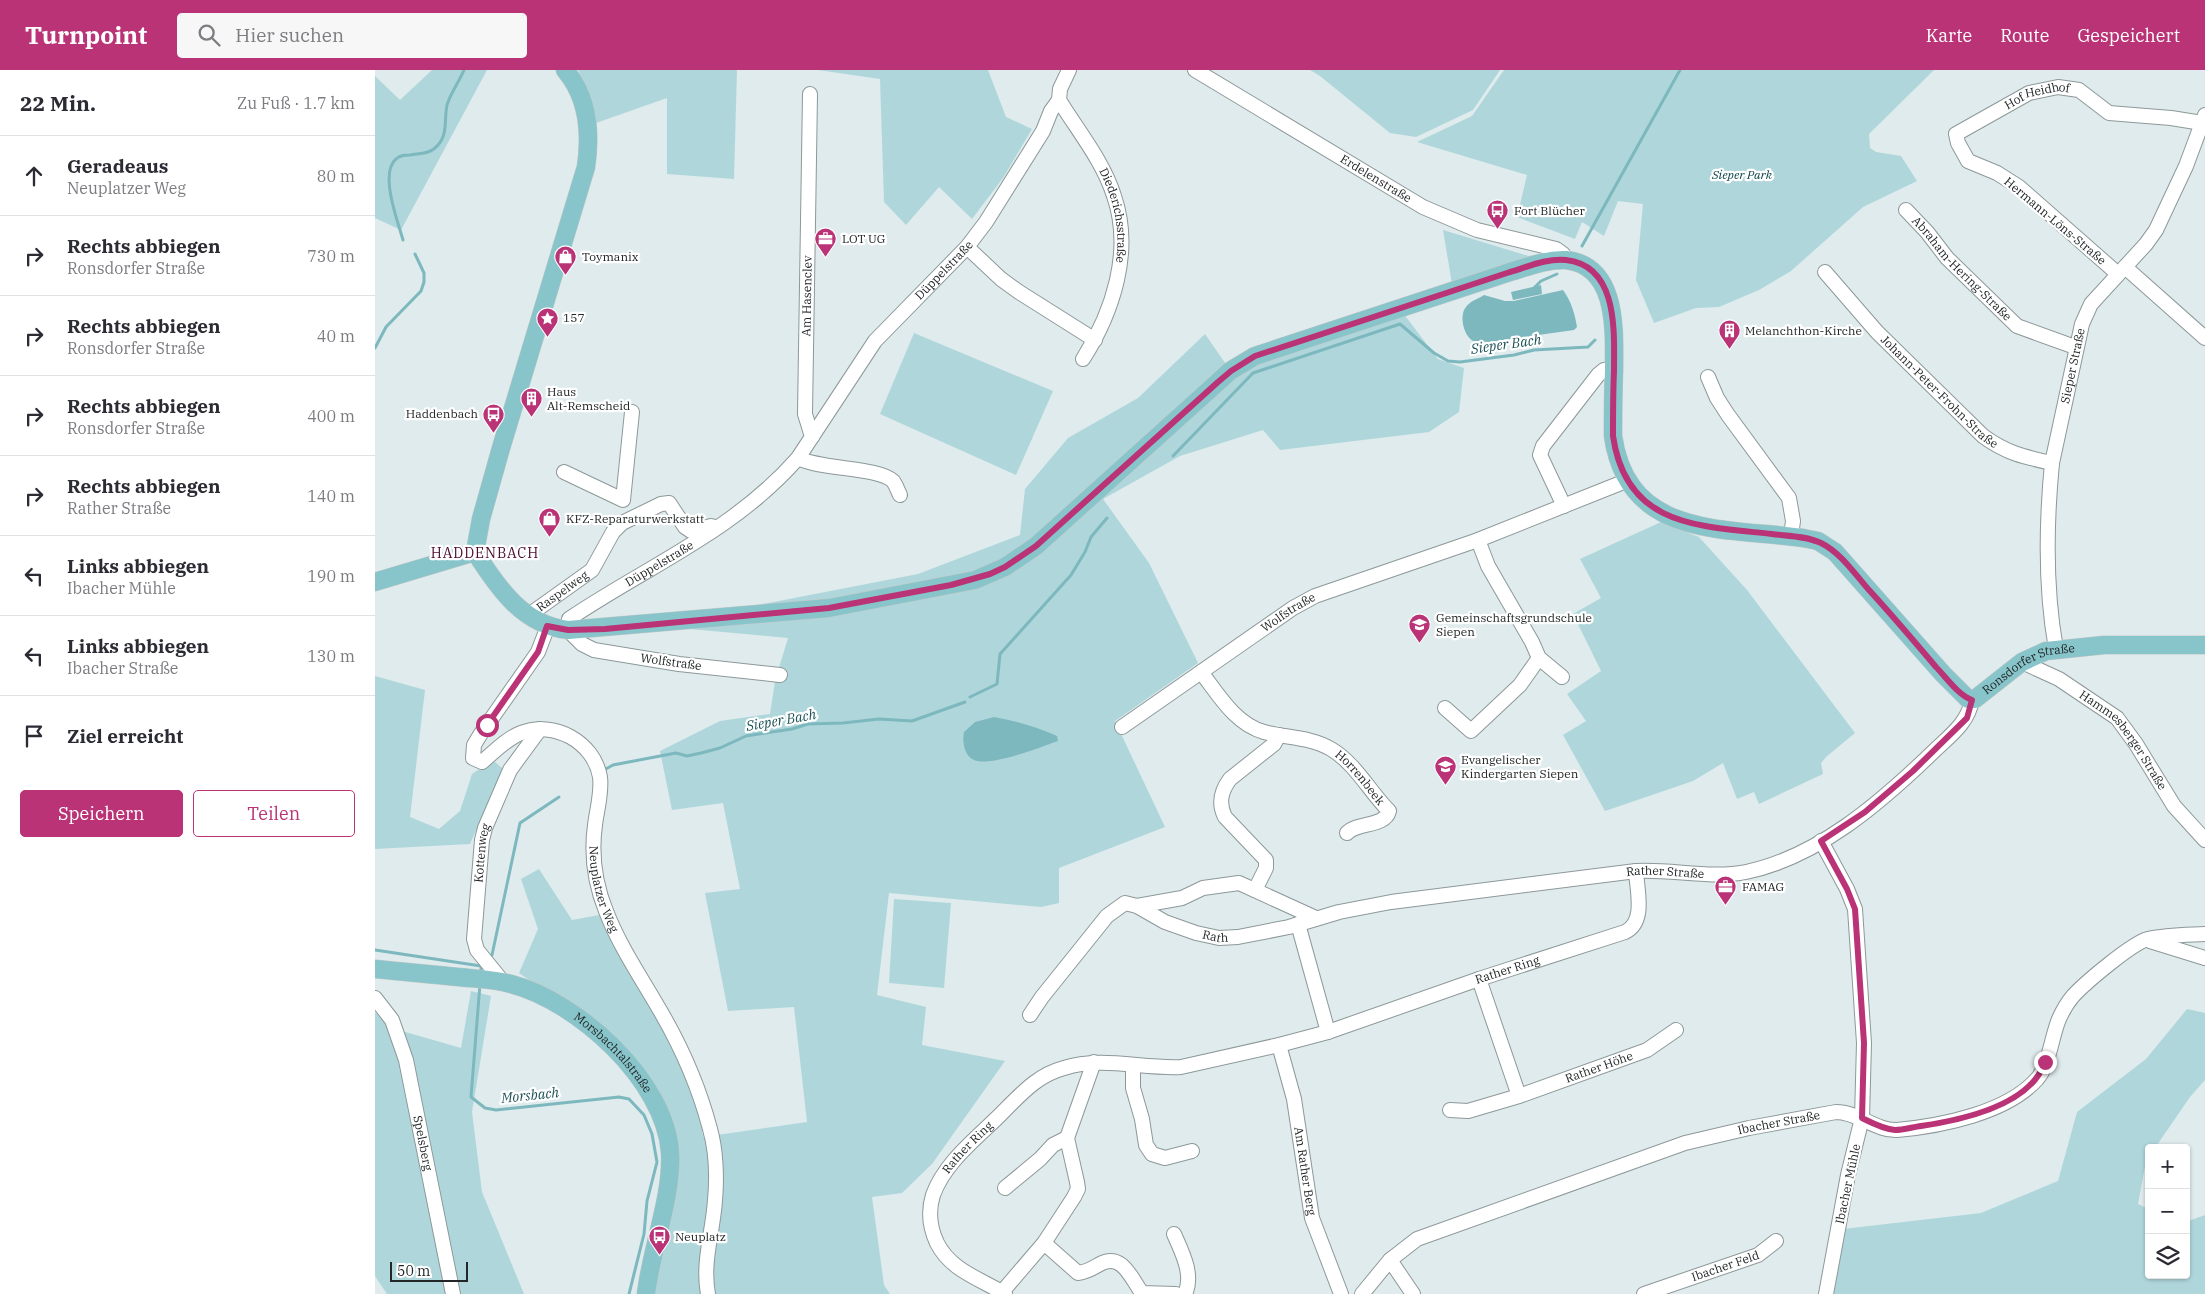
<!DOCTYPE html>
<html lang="de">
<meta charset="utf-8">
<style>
body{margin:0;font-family:"IBM Plex Serif",serif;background:#f7f7f7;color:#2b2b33}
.controls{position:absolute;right:15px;bottom:15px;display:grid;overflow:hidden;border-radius:5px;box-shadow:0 1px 4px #0004}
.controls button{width:45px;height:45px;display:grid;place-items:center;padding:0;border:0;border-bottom:1px solid #e1e1e2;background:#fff;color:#2b2b33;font:25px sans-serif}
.scale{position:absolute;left:15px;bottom:12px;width:78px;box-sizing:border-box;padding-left:5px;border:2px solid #222627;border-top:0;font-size:14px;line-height:18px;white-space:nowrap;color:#222627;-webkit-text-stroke:4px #fff;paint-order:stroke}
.stop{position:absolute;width:15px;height:15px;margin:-11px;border:4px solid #b93376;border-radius:50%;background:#fff}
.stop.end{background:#b93376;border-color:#fff;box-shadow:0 1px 5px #0008}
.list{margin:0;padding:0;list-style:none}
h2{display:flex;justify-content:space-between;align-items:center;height:65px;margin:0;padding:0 20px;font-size:21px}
h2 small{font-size:16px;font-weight:400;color:#7c7c81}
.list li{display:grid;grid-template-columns:32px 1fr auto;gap:15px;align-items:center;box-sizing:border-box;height:80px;padding:0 20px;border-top:1px solid #e1e1e2}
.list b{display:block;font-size:19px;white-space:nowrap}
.list p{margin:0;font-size:16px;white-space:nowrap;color:#7c7c81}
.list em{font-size:16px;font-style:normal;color:#7c7c81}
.actions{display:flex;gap:10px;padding:15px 20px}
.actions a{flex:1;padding:11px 0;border:1px solid #b93376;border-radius:5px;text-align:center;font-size:18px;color:#b93376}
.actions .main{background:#b93376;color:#fff}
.icon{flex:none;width:28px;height:28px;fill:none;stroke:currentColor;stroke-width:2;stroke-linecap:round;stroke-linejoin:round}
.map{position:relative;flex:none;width:1830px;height:1224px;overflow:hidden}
header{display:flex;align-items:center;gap:30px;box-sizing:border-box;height:70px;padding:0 25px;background:#b93376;color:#fff}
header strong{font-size:24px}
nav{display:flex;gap:28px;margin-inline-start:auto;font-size:18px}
.search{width:350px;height:45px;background:#f7f7f7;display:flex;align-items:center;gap:12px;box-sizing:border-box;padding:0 18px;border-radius:5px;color:#7c7c81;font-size:19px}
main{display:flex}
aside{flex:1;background:#fff}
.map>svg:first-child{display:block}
.green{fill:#afd7db}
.water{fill:#7cb8be}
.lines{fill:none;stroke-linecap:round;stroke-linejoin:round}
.stream{stroke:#7cb8be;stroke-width:3}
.minor-casing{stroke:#8d9899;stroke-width:16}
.major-casing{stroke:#c6c7c7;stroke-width:19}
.minor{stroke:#fff;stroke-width:14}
.major{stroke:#87c5cb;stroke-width:18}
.route{stroke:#b93376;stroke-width:6}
.labels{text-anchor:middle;stroke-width:4.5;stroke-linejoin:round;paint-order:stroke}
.street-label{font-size:12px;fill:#222627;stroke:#fff}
.park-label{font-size:12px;font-style:italic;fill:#084247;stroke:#fff}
.poi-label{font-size:12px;fill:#222627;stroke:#fff;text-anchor:start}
.water-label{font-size:14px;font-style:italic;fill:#1e5358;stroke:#fff}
.neighbourhood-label{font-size:14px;letter-spacing:1px;fill:#4d0d2e;stroke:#fff}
</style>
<header>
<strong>Turnpoint</strong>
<div class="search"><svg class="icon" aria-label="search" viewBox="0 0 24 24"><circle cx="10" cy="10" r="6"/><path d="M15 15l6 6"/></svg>Hier suchen</div>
<nav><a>Karte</a><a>Route</a><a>Gespeichert</a></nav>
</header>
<main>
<aside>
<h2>22 Min.<small>Zu Fuß · 1.7 km</small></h2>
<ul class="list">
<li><svg class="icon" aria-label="ahead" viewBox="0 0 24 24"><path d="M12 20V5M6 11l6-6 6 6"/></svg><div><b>Geradeaus</b><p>Neuplatzer Weg</p></div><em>80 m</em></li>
<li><svg class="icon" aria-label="right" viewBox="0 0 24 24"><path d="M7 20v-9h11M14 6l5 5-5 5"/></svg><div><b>Rechts abbiegen</b><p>Ronsdorfer Straße</p></div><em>730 m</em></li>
<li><svg class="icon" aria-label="right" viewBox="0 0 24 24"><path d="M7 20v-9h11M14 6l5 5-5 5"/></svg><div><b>Rechts abbiegen</b><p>Ronsdorfer Straße</p></div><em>40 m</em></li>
<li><svg class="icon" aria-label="right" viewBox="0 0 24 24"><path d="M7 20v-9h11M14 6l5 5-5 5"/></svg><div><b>Rechts abbiegen</b><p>Ronsdorfer Straße</p></div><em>400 m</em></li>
<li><svg class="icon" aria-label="right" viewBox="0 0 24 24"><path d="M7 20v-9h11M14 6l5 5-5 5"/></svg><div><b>Rechts abbiegen</b><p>Rather Straße</p></div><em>140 m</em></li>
<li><svg class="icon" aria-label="left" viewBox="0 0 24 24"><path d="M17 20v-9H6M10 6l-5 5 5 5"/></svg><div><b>Links abbiegen</b><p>Ibacher Mühle</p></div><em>190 m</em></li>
<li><svg class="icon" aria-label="left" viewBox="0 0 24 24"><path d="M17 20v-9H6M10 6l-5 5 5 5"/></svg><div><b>Links abbiegen</b><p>Ibacher Straße</p></div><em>130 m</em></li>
<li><svg class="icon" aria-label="arrive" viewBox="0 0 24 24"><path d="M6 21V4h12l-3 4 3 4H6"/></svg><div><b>Ziel erreicht</b></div></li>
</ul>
<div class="actions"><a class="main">Speichern</a><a>Teilen</a></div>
</aside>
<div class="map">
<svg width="1830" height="1224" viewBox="0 0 1830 1224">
<rect width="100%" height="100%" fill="#dfebed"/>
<g class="green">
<polygon points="57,0 112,0 26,160 0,148 0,6 25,30"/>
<polygon points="203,0 362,0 359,109 292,104 292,28 221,53 214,26"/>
<polygon points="443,0 613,0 631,47 657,59 628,108 597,149 564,117 531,155 509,132 505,9"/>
<polygon points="935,0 1125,0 1098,40 1041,67 1015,63 945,6"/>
<polygon points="1129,0 1559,0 1494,64 1495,78 1501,82 1526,86 1542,111 1488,137 1416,201 1384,220 1344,237 1321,238 1279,253 1261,210 1268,134 1243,131 1229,166 1207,152 1200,169 1142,147 1152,105 1042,72 1097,46"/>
<polygon points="1068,160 1157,187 1077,214"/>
<polygon points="1028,243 1063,289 1089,298 1084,342 1054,362 905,380 888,360 805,386 728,429 774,493 823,593 740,651 790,757 684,798 684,833 666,837 514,823 502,925 551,937 547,975 630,991 557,1094 527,1123 497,1127 509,1215 515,1224 278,1224 297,1053 230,961 144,903 163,859 146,809 164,799 197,850 224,845 253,902 281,939 322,1019 328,1067 432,1052 419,937 353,941 330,823 365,819 348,733 297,740 285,681 345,651 395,644 400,611 413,568 315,559 362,539 543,504 645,465 650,419 693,368 763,328 830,264 855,300"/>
<polygon points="539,263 678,321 641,405 505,344"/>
<polygon points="1286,452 1324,467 1372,520 1480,663 1451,687 1446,693 1448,704 1384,734 1379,722 1362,729 1348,693 1318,711 1230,741 1188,665 1211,651 1192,624 1226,601 1198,544 1226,528 1205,489"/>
<polygon points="0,606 50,620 35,747 64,759 85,741 97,704 118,690 128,699 95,774 0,779"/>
<polygon points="519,829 576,833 569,918 514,913"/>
<polygon points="96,921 116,926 97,1042 107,1122 149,1224 12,1224 0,1206 0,942 20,959 86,978"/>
<polygon points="1812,939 1830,943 1830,1010 1815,1027 1780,1078 1774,1078 1774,1087 1771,1091 1763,1134 1774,1139 1774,1205 1811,1205 1811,1152 1830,1145 1830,1224 1452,1224 1468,1159 1606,1143 1683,1111 1702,1042 1771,989"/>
</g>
<g class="water">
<polygon points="1166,215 1167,224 1138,230 1136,222"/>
<path d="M1188,220c8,11 12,24 14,37l-3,3 -85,12 -16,-1c-10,-6 -14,-26 -7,-34 4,-6 12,-8 18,-12l21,6h9z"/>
<path d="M619,647c23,4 43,10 63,19l1,5c-17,6 -68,26 -84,19 -10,-4 -12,-19 -10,-28l11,-10z"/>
</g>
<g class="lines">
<g class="stream">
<path d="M28,170c-5,-18 -24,-67 -7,-81 4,-4 9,-4 14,-4 11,-2 21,-1 28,-10 10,-11 6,-26 9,-40 4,-13 12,-23 17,-35"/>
<polyline points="1207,176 1305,0"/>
<polyline points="1158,219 1166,211 1182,204"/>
<polyline points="0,278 11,257 46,221 49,212 49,203 40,184"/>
<polyline points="798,386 878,303 1025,254 1059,283 1073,291 1085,292 1139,285 1159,280 1213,277 1220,270"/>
<polyline points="595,627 622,614 625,584 696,505 710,482 716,467 732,448"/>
<polyline points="229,700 238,695 301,683 312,686 326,683 345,678 371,666 417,659 433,654 468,653 504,649 537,651 590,632"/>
<polyline points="0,880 106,896 106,902"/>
<polyline points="113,889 117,885 145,753 184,727"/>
<polyline points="105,914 96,1027 110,1038 121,1040 244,1027 254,1029 269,1045 277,1064 282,1092 272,1131 269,1164 254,1224"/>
</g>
<defs>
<g id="minor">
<path id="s1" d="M820,0l228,137 54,23 79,19 7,5 3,6"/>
<polyline points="435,24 430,344 437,367"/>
<path id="s2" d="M684,30c19,31 44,61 55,96 19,55 -1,116 -31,163"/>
<path id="s3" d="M1531,140l21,22 20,26 70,68 58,21"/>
<polyline points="592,177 626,209 644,222 720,270"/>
<polyline points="1750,197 1830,268"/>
<path id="s4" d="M1450,202l52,60 106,104c23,17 41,21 69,27"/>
<path id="s5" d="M1743,204l-99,-87 -22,-14 -29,-12 -10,-18 -2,-9 73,-41 29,-6 21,3 30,23 62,5 31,5"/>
<polyline points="1333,307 1342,328 1353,345 1414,428 1418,451 1416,466"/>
<path d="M423,388c24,12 80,9 95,23 3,4 5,10 7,14"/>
<polyline points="189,402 248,430 257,342"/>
<polyline points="1189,436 1165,385 1168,376 1223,305 1229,300 1239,299"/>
<polyline points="1103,470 1113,496 1157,572 1164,588 1187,607"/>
<path id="s6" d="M154,545l63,-45 21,-38 9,-9 39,-19 8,-1 16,24 6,4 20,-5 4,1"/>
<path id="s7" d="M173,556l-10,26 -58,83 -6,10 -1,13 9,4c12,-10 24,-23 39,-29 33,-13 73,9 79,44 2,16 -3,32 -5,48 -4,29 0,59 11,86 13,34 34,65 52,96 22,37 41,80 52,122 6,21 7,49 5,71 -2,32 -13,62 -7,94"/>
<path id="s8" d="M1681,579c-11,-61 -10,-124 -4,-186l30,-139 9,-20 55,-60 10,-14 30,-64 19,-51"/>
<path id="s9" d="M1647,592l37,17 58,39 19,26 38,62 31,34"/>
<path id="s10" d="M826,602c17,22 34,52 63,60 23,6 47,5 67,17 24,14 39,43 58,62 -4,16 -32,11 -42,22"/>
<path id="s11" d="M405,605l-101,-11 -85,-14 -12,-6 -14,-14 1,-11c80,-54 164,-87 229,-161l77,-117 92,-94 19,-25 57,-91 8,-20 8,-11 1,-11 9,-19"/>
<polyline points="1070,638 1096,661 1145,615 1164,588"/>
<path id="s12" d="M747,657l171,-119 22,-12 163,-56 148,-59"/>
<polyline points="1446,771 1472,819 1480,839 1489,973 1487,1048 1473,1105 1451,1224"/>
<path d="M880,820l11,-22v-8l-41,-43c-7,-14 -4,-26 5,-38l44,-35 5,-9"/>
<polyline points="762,836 807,828 828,818 864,813 941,848"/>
<polyline points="923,854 953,962"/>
<polyline points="1775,871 1830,888"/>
<path id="s13" d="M128,912l-26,-32 -3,-11 8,-99 3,-12 25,-58 30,-41"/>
<path id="s14" d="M0,928l17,22 14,40 47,234"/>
<path id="s15" d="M655,945l12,-18 65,-81 18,-13 12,3 28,16 31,11 23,5 19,-1 51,-10 50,-15 52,-10 245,-31c37,-2 74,8 110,1 72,-15 134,-69 186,-119 16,-16 36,-29 40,-53"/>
<path id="s16" d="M904,975l15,54 18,119 29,76"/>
<polyline points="758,995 758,1018 767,1049 771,1075 777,1084 790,1088 817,1081"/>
<path id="s17" d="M1144,1026l128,-46 29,-20"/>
<polyline points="1075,1040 1093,1041 1144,1026 1104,909"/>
<polyline points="630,1118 665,1089 678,1075 692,1068"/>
<path d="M799,1164c8,18 20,41 11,60"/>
<polyline points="669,1173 699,1127 703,1119 702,1112 692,1068 719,992"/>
<polyline points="1015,1190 1038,1224"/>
<path d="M627,1222l42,-49 34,30c9,-1 15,-5 22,-9 22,-12 31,14 42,29l34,1"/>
<path id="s18" d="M630,1224c-24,-15 -54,-23 -68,-51 -7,-15 -9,-32 -4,-48 12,-33 44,-57 68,-81 10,-10 21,-22 33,-31 9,-7 19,-12 30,-15 38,-12 78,1 117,-1l98,-22 49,-13 151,-53 146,-47c21,-10 12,-41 11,-61"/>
<path id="s19" d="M987,1224l28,-34 27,-21 268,-96 64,-15 87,-16c22,0 40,19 61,18 44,-4 110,-17 140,-51 12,-13 15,-44 22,-60 4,-9 8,-16 14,-23 12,-13 59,-53 75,-57 19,-4 38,-4 57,-5"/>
<path id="s20" d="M1269,1224l114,-39 18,-14"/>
</g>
<g id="major">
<path id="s21" d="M100,482c23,36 48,73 93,78l261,-22 146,-28 30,-13 31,-21 182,-164 12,-11 25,-15 255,-84c17,-5 37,-13 56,-12 53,6 48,73 48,111 -1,22 -1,44 -1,65 15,103 111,91 190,102l15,3 17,11 108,122 25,25h7l47,-37 24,-11 58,-6h101"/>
<path d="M100,482l6,-33 20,-71 85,-281c5,-34 2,-70 -21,-97"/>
<polyline points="0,512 100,482"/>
<path id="s22" d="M0,899c28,3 55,5 83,8 18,2 36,2 53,7 66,17 154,96 159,168 3,42 -19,98 -24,142"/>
</g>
</defs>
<use href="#minor" class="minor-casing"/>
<use href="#major" class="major-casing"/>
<use href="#minor" class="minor"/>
<use href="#major" class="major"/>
</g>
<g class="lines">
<path class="route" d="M112,655l51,-73 9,-26 21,4 37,-1 224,-21 122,-23 39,-11 15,-7 31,-21 182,-164 13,-11 24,-15 255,-84c17,-5 37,-14 56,-12 53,6 48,73 48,111 -1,22 -1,44 -1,65 13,91 86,90 159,98 16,2 34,2 49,9 20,10 33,30 48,47 23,25 45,51 67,77 10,10 22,28 36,33l-5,18 -54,53 -48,41 -44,29 26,48 8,20 9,134 -2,75c10,5 21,11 33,12 8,0 18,-3 26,-4 41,-6 109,-20 124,-64"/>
</g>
<defs>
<symbol id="bus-pin" viewBox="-11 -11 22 30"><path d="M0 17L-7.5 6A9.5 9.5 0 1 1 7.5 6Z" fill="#b93376" stroke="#fff"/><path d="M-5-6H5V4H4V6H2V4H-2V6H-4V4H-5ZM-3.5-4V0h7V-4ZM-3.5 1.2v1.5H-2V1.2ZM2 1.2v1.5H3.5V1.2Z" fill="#fff"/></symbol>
<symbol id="office-pin" viewBox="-11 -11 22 30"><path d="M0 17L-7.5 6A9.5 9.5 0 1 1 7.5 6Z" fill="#b93376" stroke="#fff"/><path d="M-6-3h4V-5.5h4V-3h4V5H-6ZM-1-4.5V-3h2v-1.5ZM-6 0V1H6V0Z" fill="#fff"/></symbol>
<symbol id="shop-pin" viewBox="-11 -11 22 30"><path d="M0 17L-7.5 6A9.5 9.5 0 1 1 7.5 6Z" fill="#b93376" stroke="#fff"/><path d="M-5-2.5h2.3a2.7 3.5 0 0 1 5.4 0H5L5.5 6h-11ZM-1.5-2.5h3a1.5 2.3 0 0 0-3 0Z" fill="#fff"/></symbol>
<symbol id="sight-pin" viewBox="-11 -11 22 30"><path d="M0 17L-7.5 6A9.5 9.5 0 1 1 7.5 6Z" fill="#b93376" stroke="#fff"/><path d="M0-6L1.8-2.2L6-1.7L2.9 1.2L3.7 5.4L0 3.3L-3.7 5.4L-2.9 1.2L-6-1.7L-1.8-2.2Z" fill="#fff"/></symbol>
<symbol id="building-pin" viewBox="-11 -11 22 30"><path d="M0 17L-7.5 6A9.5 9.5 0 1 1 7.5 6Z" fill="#b93376" stroke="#fff"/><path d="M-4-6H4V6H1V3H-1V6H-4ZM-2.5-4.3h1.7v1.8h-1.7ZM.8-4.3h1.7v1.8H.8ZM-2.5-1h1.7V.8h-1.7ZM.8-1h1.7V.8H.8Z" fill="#fff"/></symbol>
<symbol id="school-pin" viewBox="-11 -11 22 30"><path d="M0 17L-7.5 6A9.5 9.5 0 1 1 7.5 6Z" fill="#b93376" stroke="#fff"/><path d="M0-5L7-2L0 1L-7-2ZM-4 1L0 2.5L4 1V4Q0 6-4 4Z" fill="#fff"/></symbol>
</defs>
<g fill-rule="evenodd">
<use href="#bus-pin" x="1110" y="128" width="25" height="34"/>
<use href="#office-pin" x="438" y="156" width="25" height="34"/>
<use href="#shop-pin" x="178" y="174" width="25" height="34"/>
<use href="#sight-pin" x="160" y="236" width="25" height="34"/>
<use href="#building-pin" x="1342" y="248" width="25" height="34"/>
<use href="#building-pin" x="144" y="316" width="25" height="34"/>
<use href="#bus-pin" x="106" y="332" width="25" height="34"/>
<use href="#shop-pin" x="162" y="436" width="25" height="34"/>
<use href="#school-pin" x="1032" y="542" width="25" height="34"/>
<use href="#school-pin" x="1058" y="684" width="25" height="34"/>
<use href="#office-pin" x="1338" y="804" width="25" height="34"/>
<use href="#bus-pin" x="272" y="1154" width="25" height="34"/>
</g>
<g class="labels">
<g class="street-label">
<text dy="4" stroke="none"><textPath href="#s5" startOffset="310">Hof Heidhof</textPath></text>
<text dy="4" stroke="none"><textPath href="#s1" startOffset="211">Erdelenstraße</textPath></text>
<text dy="4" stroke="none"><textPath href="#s2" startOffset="130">Diederichsstraße</textPath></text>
<text transform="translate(1680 151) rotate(40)" y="4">Hermann-Löns-Straße</text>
<text dy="4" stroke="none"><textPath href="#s3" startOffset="81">Abraham-Hering-Straße</textPath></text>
<text dy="4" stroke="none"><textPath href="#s11" startOffset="752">Düppelstraße</textPath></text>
<text transform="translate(432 226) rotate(-89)" y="4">Am Hasenclev</text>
<text dy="4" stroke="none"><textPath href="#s8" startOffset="286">Sieper Straße</textPath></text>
<text dy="4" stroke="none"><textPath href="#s4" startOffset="166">Johann-Peter-Frohn-Straße</textPath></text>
<text dy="4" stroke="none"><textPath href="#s11" startOffset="338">Düppelstraße</textPath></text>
<text dy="4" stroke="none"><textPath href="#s6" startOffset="41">Raspelweg</textPath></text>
<text dy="4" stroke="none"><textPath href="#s12" startOffset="202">Wolfstraße</textPath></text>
<text transform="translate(296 592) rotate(8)" y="4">Wolfstraße</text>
<text dy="4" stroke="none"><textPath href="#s21" startOffset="1965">Ronsdorfer Straße</textPath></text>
<text dy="4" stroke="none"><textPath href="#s9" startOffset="131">Hammesberger Straße</textPath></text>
<text dy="4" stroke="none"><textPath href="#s10" startOffset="199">Horrenbeek</textPath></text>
<text dy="4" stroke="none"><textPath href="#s13" startOffset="139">Kottenweg</textPath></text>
<text dy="4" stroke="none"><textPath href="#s15" startOffset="701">Rather Straße</textPath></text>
<text dy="4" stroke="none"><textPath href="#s7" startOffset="429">Neuplatzer Weg</textPath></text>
<text dy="4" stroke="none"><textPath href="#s15" startOffset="245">Rath</textPath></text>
<text dy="4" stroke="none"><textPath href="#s18" startOffset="780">Rather Ring</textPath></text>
<text dy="4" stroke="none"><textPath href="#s22" startOffset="262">Morsbachtalstraße</textPath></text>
<text dy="4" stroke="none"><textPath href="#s17" startOffset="85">Rather Höhe</textPath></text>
<text dy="4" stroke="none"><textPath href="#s19" startOffset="459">Ibacher Straße</textPath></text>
<text dy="4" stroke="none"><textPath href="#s14" startOffset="155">Spelsberg</textPath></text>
<text dy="4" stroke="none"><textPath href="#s18" startOffset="195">Rather Ring</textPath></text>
<text dy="4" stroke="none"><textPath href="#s16" startOffset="129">Am Rather Berg</textPath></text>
<text transform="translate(1473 1114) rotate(-78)" y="4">Ibacher Mühle</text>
<text dy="4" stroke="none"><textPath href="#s20" startOffset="86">Ibacher Feld</textPath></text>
</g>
<g class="park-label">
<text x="1367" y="109">Sieper Park</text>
</g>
<g class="poi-label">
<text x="1139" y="145">Fort Blücher</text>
<text x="467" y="173">LOT UG</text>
<text x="207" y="191">Toymanix</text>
<text x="188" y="252">157</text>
<text x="1370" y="265">Melanchthon-Kirche</text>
<text x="172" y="326">Haus<tspan x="172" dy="14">Alt-Remscheid</tspan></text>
<text x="103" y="348" text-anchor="end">Haddenbach</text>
<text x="191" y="453">KFZ-Reparaturwerkstatt</text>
<text x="1061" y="552">Gemeinschaftsgrundschule<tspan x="1061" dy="14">Siepen</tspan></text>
<text x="1086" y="694">Evangelischer<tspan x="1086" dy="14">Kindergarten Siepen</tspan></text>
<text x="1367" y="821">FAMAG</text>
<text x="300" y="1171">Neuplatz</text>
</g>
<g class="water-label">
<text transform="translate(1131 274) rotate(-8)" y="5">Sieper Bach</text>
<text transform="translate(406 650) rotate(-10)" y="5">Sieper Bach</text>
<text transform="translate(155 1025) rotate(-6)" y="5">Morsbach</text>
</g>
<g class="neighbourhood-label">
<text x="110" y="488">HADDENBACH</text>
</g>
</g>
</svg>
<div class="controls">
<button>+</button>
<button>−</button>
<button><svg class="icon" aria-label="layers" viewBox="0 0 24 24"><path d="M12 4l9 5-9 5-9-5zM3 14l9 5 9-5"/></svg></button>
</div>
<div class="scale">50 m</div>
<div class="stop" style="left:112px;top:655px"></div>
<div class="stop end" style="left:1670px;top:992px"></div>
</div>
</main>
